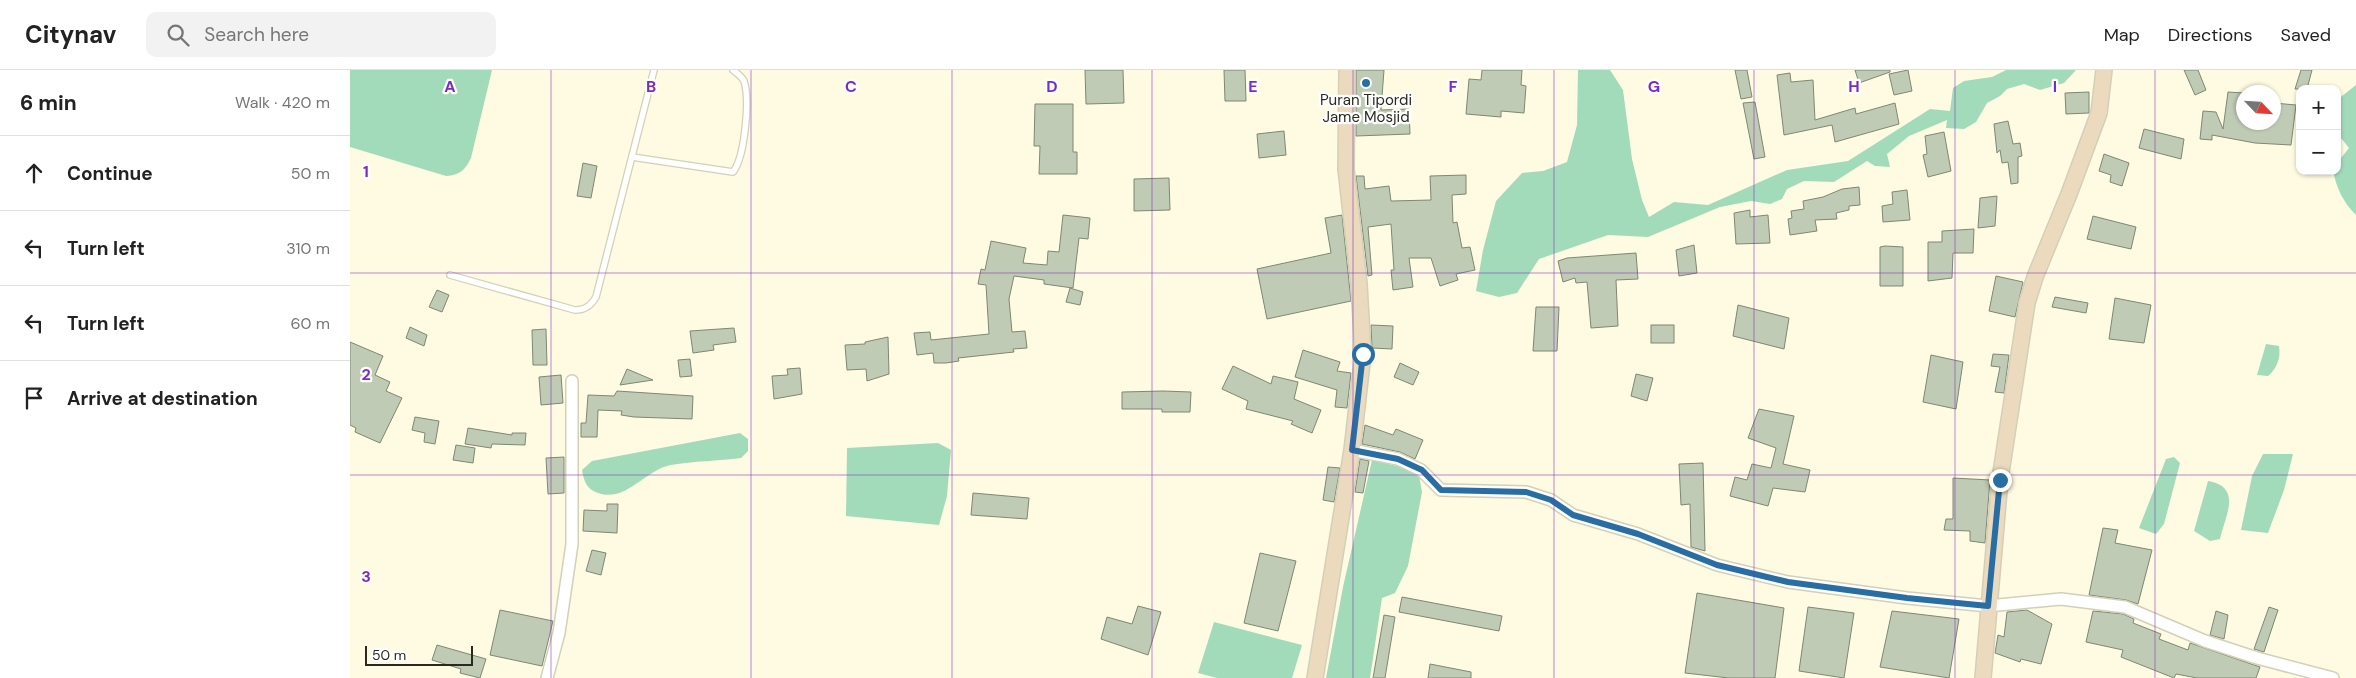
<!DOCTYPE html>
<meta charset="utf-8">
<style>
body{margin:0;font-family:"DM Sans",sans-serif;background:#f2f2f2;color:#222}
.controls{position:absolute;right:15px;top:15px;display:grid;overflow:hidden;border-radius:10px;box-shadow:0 1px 4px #0004}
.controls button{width:45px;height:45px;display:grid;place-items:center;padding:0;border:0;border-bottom:1px solid #e0e0e0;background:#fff;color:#222;font:25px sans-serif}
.compass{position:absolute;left:1886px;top:15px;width:45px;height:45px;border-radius:50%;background:#fff;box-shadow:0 1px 4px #0004;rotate:115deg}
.scale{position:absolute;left:15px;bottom:12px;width:108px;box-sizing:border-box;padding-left:5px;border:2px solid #2a2920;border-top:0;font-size:14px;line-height:18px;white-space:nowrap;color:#2a2920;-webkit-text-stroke:4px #fff;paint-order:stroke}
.stop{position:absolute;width:15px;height:15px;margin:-11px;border:4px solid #286ea3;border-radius:50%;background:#fff}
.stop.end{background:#286ea3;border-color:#fff;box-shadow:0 1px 5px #0008}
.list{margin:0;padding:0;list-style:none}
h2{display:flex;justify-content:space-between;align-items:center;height:65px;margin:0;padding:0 20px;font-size:21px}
h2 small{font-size:16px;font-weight:400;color:#767676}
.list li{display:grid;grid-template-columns:32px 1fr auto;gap:15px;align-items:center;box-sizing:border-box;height:75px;padding:0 20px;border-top:1px solid #e0e0e0}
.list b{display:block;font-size:19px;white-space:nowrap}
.list em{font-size:16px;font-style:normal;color:#767676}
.icon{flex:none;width:28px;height:28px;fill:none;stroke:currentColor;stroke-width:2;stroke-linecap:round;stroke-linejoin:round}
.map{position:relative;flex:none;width:2006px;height:608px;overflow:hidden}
header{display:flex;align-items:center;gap:30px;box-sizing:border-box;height:70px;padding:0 25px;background:#fff;border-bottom:1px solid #e0e0e0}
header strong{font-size:24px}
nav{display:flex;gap:28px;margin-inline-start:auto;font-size:18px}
.search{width:350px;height:45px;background:#f2f2f2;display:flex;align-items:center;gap:12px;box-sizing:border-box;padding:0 18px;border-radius:10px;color:#767676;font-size:19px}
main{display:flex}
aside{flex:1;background:#fff}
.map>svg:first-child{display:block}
.water{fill:#a2dbba}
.building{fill:#bfcbb4;stroke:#7d8873}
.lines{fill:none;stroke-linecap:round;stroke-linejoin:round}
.lane-casing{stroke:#d3d0b8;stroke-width:8}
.street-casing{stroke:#d3d0b8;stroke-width:14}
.secondary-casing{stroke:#d3d0b8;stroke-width:18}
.lane{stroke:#fff;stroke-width:5.5}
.street{stroke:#fff;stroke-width:11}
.secondary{stroke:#ecdabf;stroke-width:15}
.route{stroke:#286ea3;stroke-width:6}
.grid{fill:none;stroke:#7b2cbf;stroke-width:1;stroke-opacity:0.55}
.poi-dot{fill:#286ea3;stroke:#fff;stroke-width:2}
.labels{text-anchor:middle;stroke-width:4.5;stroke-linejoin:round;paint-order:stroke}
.poi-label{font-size:15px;fill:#2a2920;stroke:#fff}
.grid-label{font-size:16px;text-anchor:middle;font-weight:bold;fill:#7b2cbf;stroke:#fff;stroke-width:4.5;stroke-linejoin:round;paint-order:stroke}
</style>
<header>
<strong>Citynav</strong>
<div class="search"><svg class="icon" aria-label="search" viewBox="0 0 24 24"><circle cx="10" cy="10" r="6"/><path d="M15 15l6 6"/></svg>Search here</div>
<nav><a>Map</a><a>Directions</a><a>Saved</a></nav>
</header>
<main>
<aside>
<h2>6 min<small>Walk · 420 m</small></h2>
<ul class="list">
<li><svg class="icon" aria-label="ahead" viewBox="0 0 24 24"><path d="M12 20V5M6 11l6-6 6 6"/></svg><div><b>Continue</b></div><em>50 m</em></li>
<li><svg class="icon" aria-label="left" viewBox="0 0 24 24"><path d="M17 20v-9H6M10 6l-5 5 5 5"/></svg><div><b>Turn left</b></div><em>310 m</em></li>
<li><svg class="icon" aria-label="left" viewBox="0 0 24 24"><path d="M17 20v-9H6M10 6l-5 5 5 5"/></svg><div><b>Turn left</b></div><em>60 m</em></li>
<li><svg class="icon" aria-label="arrive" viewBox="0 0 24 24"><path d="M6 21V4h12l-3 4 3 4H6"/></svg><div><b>Arrive at destination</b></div></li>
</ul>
</aside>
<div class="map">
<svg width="2006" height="608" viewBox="0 0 2006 608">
<rect width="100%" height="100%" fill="#fffbe2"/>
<g class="water">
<path d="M0,0h142l-21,88c-6,12 -11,17 -25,18l-96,-29z"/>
<polygon points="1228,0 1260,0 1273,20 1282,89 1292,130 1299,147 1324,132 1358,135 1437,100 1498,91 1580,39 1600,41 1603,18 1614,11 1642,7 1656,0 1726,0 1714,13 1690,20 1674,14 1657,19 1650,26 1637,33 1626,52 1614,59 1596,58 1597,50 1559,66 1537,84 1540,97 1525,96 1517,91 1484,112 1454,111 1437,119 1432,129 1420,134 1401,131 1370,137 1298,167 1258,165 1189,189 1167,223 1149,227 1126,221 1133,180 1146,131 1172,103 1193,101 1217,92 1227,55"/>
<path d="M2006,15v130c-13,-13 -19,-26 -23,-44h4v-8l12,-15 -12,-15v-33z"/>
<path d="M1916,274l13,2c2,12 -2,22 -11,30l-11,-1z"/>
<path d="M390,363l8,6v12l-7,7c-23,3 -47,3 -70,7 -25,4 -45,38 -73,28 -12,-4 -14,-12 -16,-23l10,-9z"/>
<polygon points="588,373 601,380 597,426 589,455 496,446 497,378"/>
<polygon points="1913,384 1943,384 1934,420 1918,463 1891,460 1902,406"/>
<polygon points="1824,387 1830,393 1814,454 1806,464 1789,458 1816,389"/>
<polygon points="1022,390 1047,396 1069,405 1072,422 1058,496 1045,523 1032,528 1020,608 976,608 993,517"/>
<path d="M1858,411c35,6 17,35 12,58l-10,2 -16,-10z"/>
<polygon points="864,552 952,575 942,608 867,608 848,603"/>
</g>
<g class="building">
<polygon points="735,0 773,0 774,33 736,34"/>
<polygon points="874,0 895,0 896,31 875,31"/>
<polygon points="1006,0 1034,0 1031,40 1059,39 1060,64 1006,66"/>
<polygon points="1132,0 1172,0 1171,15 1176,16 1174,43 1151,41 1151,47 1116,44 1119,9 1131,10"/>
<polygon points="1385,0 1397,0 1402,27 1391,29"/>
<polygon points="1505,0 1540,0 1540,2 1509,13"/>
<polygon points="1558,0 1562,21 1544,25 1539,4"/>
<polygon points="1834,0 1848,0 1856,20 1845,25"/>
<polygon points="1951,0 1962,0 1957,19 1945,19"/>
<polygon points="1440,3 1441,12 1463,10 1465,50 1505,38 1506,44 1545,33 1549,54 1485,72 1482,55 1434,65 1427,5"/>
<polygon points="1739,22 1739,43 1716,44 1715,23"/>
<polygon points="1878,22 1894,23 1894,52 1924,52 1924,33 1946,35 1941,75 1905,73 1862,65 1862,70 1850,69 1853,41 1866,42 1873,59"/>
<polygon points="1405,32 1415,87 1404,89 1393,33"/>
<polygon points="685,34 723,34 723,82 727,82 727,104 689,104 690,76 684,76"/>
<polygon points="1658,51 1663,74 1670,73 1672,86 1668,87 1668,113 1661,114 1658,92 1652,93 1650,80 1647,83 1644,54"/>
<polygon points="1794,59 1834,69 1831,89 1789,78"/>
<polygon points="934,61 936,85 909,88 907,64"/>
<polygon points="1594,62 1601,101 1578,107 1573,85 1577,84 1575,66"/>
<polygon points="1754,84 1779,93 1772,116 1760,112 1761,105 1749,101"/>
<polygon points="233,93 247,96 241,128 227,126"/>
<polygon points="1116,105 1116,124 1102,125 1103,153 1107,152 1112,178 1120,177 1125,200 1106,204 1108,210 1090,216 1081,188 1059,188 1063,217 1043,220 1041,200 1044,200 1041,154 1018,157 1022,205 1018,206 1006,106 1014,106 1015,119 1039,116 1041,131 1081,130 1080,106"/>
<polygon points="819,108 820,140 784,141 784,109"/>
<polygon points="1509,117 1510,135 1499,136 1499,140 1486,143 1487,149 1465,150 1467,161 1440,165 1438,149 1442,148 1441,141 1454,139 1453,131 1473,127 1492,119"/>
<polygon points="1557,120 1560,150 1533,152 1532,136 1543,134 1542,122"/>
<polygon points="1647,126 1645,156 1628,158 1630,128"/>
<polygon points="1400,140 1400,147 1418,145 1420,173 1386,174 1384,143"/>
<polygon points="713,145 740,148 738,169 729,168 723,218 694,214 694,210 664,206 659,229 662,262 675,261 677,278 663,279 664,282 608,288 609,291 596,293 584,293 583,283 567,285 564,263 580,262 581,270 639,264 636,215 628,214 631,199 635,200 641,171 676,178 673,193 697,195 698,181 709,182"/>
<polygon points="992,145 1001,231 917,249 907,199 981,183 975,148"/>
<polygon points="1743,146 1786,157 1781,179 1737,169"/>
<polygon points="1624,159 1623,183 1603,183 1602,208 1578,211 1578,172 1592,172 1592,161"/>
<polygon points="1344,175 1347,203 1329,206 1326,180"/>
<polygon points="1535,176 1553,177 1553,216 1530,216 1530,177"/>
<polygon points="1286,183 1288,209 1266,210 1268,256 1241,258 1237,212 1226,213 1225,208 1213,212 1208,191 1217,188"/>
<polygon points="1646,206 1673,212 1665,247 1639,241"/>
<polygon points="720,218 733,222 730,235 716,232"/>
<polygon points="87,220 99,225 92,242 79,237"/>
<polygon points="1705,227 1738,233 1736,243 1702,237"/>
<polygon points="1765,228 1801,235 1794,273 1759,269"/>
<polygon points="1388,235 1439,248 1434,279 1383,266"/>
<polygon points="1186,237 1209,237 1207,281 1183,281"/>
<polygon points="1021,255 1043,256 1042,279 1022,278"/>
<rect x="1301" y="255" width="23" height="18"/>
<polygon points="60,257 77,265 74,276 56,268"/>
<polygon points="384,258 386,272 363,275 364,280 343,283 340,261"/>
<polygon points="196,259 197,295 183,295 182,260"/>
<polygon points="538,267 539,304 517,311 516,299 497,300 495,275 515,274 515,272"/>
<polygon points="0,272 33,286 25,305 40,312 36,321 52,328 30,373 5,362 6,358 0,355"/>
<polygon points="953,280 990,292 987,301 1001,303 997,338 985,337 987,320 945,307"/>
<polygon points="1643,284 1659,285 1654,323 1645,322 1650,297 1641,296"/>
<polygon points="1581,285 1613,292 1606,339 1573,332"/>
<polygon points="340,289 342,306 330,307 328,290"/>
<polygon points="1050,293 1069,302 1063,315 1044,307"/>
<polygon points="883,296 921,314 923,306 948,312 944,329 971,340 962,363 941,354 943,351 896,339 898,331 872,319"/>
<polygon points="450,298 452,324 424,329 422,306 438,305 437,299"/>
<polygon points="277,299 303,310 270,315"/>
<polygon points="1286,304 1303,308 1297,331 1281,326"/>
<polygon points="211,305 213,333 191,335 189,307"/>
<polygon points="267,321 343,326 342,349 284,347 271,345 272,341 248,340 247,367 231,367 231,353 236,353 238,325 264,326"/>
<polygon points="813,321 841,322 840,342 812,342 812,339 772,339 772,322"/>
<polygon points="1409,339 1444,346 1433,394 1460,400 1455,422 1423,418 1418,436 1380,426 1385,407 1397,410 1402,394 1421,398 1426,378 1398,368"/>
<polygon points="65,347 89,351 85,374 74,372 75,363 62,360"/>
<polygon points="1015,355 1043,365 1046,359 1073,370 1065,389 1050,382 1012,374"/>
<polygon points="118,358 162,365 162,363 176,363 175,375 142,374 141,378 115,374"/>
<polygon points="106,375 125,378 123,393 103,390"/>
<polygon points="214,387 214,423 198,424 196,388"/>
<polygon points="1010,389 1019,391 1013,423 1005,422"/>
<polygon points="1353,393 1354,435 1355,481 1341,477 1340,434 1331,435 1329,394"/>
<polygon points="978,397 990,398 984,432 973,430"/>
<polygon points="1603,408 1640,410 1635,473 1620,471 1620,461 1594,460 1596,449 1603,449"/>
<polygon points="623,423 679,428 677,449 621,445"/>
<polygon points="257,434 268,434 267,463 233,461 234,440 257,441"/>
<polygon points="1753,458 1768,460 1765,473 1802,480 1788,534 1776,530 1739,525"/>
<polygon points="242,480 256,483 251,505 236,501"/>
<polygon points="910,483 946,491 928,561 894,553"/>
<polygon points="1347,523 1434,538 1425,608 1379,608 1335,603"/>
<polygon points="1052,527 1152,546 1149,561 1049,542"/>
<polygon points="788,536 811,542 798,585 751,569 757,547 782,554"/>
<polygon points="1458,537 1504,543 1494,608 1449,601"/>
<polygon points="1919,537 1928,540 1914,582 1904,579"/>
<polygon points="150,540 203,551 192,596 140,585"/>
<polygon points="1677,540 1702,554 1691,594 1671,589 1670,592 1645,583 1648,565 1654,567 1657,542"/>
<polygon points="1542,541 1609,549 1599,608 1530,597"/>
<polygon points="1743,541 1773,544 1784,549 1783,553 1811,564 1809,569 1838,580 1840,573 1910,597 1906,608 1847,608 1826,604 1824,608 1771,587 1773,580 1736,572"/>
<polygon points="1866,541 1878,545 1874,569 1860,565"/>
<polygon points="1034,545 1045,547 1035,608 1023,608"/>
<polygon points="87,575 136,589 130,608 110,603 111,599 82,590"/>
<polygon points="1080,594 1121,602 1121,608 1078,608"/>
</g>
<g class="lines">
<defs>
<g id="lane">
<path d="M282,87l101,15c12,-15 17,-73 11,-91 -2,-4 -7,-8 -11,-11"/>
<path d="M100,205l125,35c11,0 16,-5 21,-13l58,-227"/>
</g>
<g id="street">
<polyline points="1002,380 1048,389 1071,400 1091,420 1176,422 1201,430 1223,445 1288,464 1367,495 1438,512 1557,528 1638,536 1711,529 1775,537 1855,571 1907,588 1983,608"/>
<polyline points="197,608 209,563 222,474 222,311"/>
</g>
<g id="secondary">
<polyline points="965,608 1002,380 1013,284 1009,214 996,99 997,0"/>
<polyline points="1633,608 1650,409 1677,233 1685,207 1719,124 1749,43 1754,0"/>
</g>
</defs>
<use href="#lane" class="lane-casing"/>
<use href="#street" class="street-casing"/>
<use href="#secondary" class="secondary-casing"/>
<use href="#lane" class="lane"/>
<use href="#street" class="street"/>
<use href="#secondary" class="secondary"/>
</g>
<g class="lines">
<polyline class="route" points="1013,284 1002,380 1048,389 1072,400 1091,420 1176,422 1201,430 1223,445 1288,464 1367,495 1438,512 1557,528 1638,536 1650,410"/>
</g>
<path class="grid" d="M201,0v608M401,0v608M602,0v608M802,0v608M1003,0v608M1204,0v608M1404,0v608M1605,0v608M1805,0v608M0,203h2006M0,405h2006"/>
<circle class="poi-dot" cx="1016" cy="13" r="5"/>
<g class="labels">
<g class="poi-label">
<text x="1016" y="35">Puran Tipordi<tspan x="1016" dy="17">Jame Mosjid</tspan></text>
</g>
</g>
<g class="grid-label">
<text x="100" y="22">A</text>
<text x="301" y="22">B</text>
<text x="501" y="22">C</text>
<text x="702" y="22">D</text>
<text x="903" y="22">E</text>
<text x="1103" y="22">F</text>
<text x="1304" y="22">G</text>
<text x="1504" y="22">H</text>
<text x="1705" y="22">I</text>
<text x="16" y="107">1</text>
<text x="16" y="310">2</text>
<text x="16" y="512">3</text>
</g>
</svg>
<div class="controls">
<button>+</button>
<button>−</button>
</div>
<svg class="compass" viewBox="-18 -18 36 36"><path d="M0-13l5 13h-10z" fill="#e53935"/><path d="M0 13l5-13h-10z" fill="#767676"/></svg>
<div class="scale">50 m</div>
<div class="stop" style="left:1013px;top:284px"></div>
<div class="stop end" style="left:1650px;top:410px"></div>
</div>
</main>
